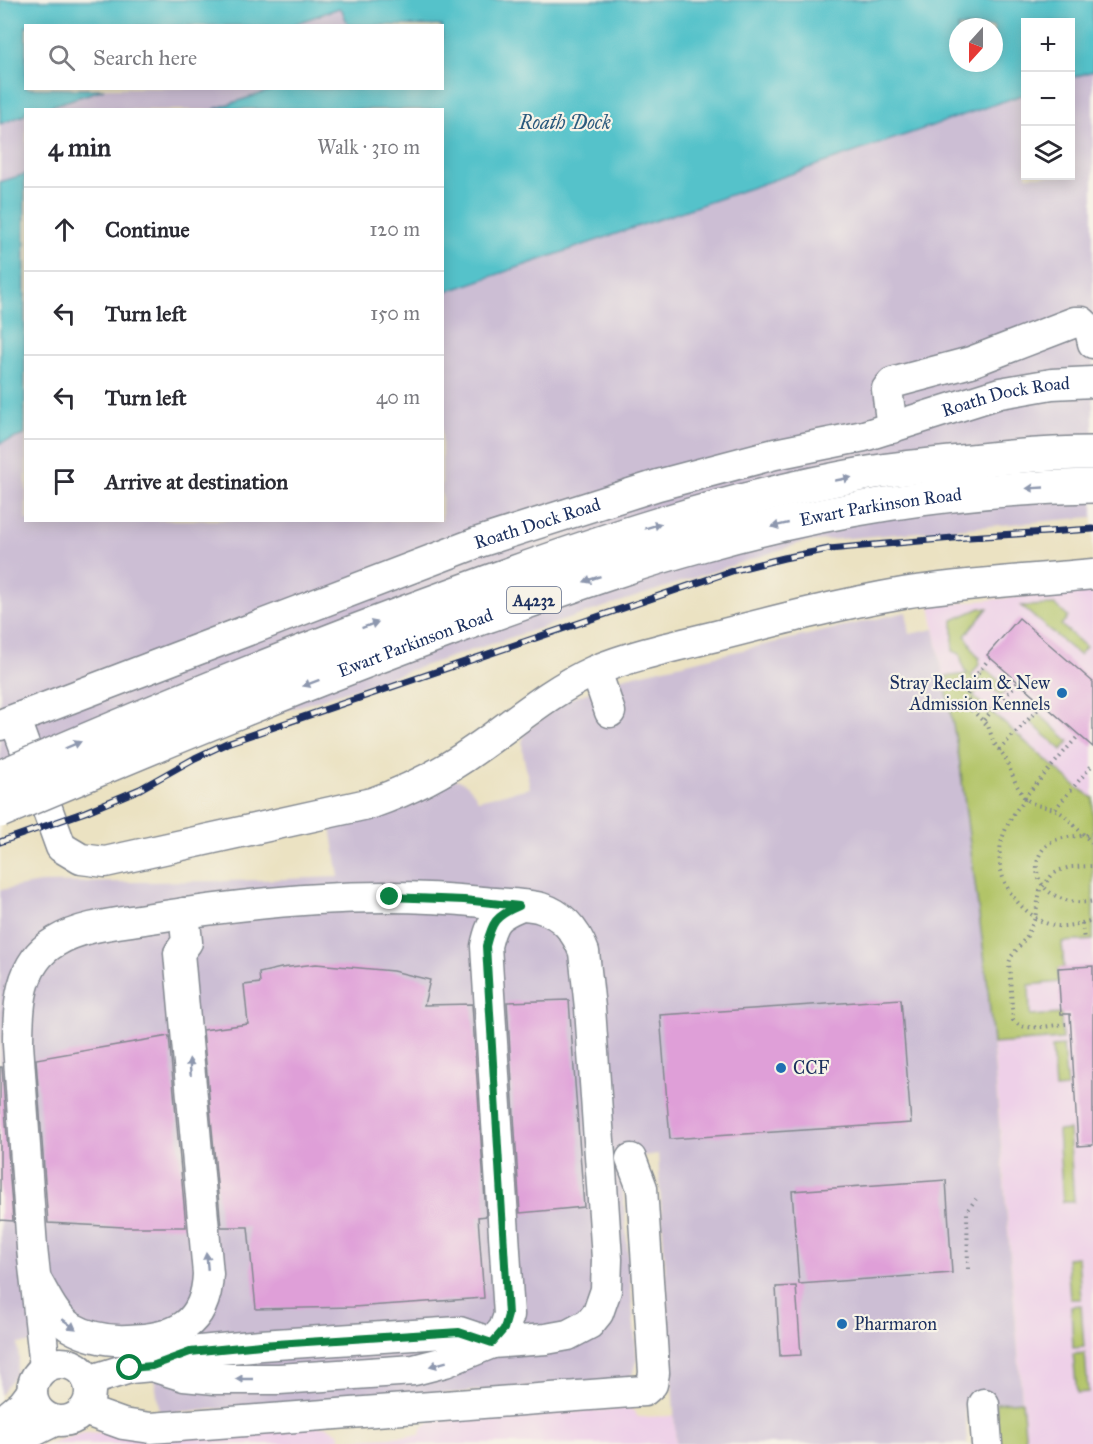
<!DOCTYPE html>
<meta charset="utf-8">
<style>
body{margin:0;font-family:"IM FELL Great Primer",serif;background:#f7f7f7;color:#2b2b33}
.controls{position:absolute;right:18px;top:18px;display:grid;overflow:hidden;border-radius:0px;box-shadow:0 3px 15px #0003}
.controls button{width:54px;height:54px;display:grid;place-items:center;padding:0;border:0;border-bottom:2px solid #e1e1e2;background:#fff;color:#2b2b33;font:30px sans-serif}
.compass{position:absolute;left:949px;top:18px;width:54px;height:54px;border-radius:50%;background:#fff;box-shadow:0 3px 15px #0003;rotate:201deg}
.stop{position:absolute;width:18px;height:18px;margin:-14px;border:4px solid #0b8043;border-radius:50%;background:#fff}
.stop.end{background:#0b8043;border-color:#fff;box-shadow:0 2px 6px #0008}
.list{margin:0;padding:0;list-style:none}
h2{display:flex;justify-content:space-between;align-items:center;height:78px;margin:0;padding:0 24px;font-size:26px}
h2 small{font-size:20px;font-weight:400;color:#7c7c81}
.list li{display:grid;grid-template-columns:39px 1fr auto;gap:18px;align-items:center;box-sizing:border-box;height:84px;padding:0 24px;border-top:2px solid #e1e1e2}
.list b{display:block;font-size:22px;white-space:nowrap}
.list em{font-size:20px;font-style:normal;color:#7c7c81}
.icon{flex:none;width:33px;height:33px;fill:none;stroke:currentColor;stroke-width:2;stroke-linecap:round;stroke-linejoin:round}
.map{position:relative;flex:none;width:1093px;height:1444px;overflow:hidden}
.search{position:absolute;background:#fff;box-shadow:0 3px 15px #0003;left:24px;top:24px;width:420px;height:66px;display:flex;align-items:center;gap:15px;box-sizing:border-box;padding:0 21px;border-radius:0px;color:#7c7c81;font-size:22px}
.panel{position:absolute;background:#fff;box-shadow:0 3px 15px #0003;left:24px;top:108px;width:420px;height:414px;border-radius:0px}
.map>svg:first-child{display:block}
.built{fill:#eed0e8}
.industrial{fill:#ccbed4;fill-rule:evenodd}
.green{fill:#b2c468;stroke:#667a63;stroke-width:1.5}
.water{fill:#54c2ca;stroke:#387894;stroke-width:1.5;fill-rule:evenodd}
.building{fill:#df9fd8}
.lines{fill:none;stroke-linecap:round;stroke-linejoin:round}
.minor-casing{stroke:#838890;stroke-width:33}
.path{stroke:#838890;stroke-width:4;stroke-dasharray:1.5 4.5;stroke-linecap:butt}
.minor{stroke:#fff;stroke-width:30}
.rail-casing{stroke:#1b2f5e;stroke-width:7}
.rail{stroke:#f7f3e8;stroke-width:4.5;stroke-dasharray:14;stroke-linecap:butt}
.major-bridge-casing{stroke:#838890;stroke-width:36;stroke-linecap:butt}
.major-bridge{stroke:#fff;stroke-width:33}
.oneway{fill:#8d97ae}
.route{stroke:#0b8043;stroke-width:8}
.poi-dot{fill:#1f6fb2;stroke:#f7f3e8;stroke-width:2}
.labels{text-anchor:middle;stroke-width:4.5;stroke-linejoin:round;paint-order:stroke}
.shield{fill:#f7f3e8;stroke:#5d6a87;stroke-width:1.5}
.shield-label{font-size:16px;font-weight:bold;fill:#1b2f5e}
.street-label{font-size:18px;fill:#1b2f5e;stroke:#f7f3e8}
.poi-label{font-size:18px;fill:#1b2f5e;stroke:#f7f3e8;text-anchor:start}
.water-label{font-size:20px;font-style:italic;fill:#2c5b7e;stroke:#f7f3e8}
</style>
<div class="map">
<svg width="1093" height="1444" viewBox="0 0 1093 1444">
<rect width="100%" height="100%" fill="#f7f3e8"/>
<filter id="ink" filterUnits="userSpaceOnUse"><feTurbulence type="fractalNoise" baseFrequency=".0167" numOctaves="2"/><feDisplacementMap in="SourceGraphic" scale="12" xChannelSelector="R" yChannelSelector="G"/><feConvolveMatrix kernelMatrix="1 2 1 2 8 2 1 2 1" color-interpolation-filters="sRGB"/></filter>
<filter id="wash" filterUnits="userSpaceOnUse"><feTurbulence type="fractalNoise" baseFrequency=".008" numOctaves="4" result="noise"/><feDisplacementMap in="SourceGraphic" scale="24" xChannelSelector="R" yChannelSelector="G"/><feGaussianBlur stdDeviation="1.35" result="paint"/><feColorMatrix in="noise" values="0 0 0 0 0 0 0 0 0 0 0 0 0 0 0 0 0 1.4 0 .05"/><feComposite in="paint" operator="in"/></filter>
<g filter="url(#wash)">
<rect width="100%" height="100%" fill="#ebe2c2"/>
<g class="built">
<polygon points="1093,589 1093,1444 1026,1444 991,1018 959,757 930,606"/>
<polygon points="628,1408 634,1411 638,1417 674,1416 676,1444 44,1444 87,1432 108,1433 327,1426 338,1433 341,1440 420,1435 423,1427 430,1421"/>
</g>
<g class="industrial">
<path d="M0,0h1093v517l-289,25 -525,171 -122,12 -157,67zM1026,22h44v154h-44zM26,26h416v62h-416zM958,27h36v36h-36zM26,110h416v410h-416z"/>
<polygon points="906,612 910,634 934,629 959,757 987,978 1022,1401 965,1405 967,1444 676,1444 658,1154 620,1159 637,1360 633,1373 626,1381 160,1413 149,1346 99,1355 76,1349 63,1340 18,1344 19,1360 15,1375 0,1395 0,890 40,883 228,881 339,877 331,827 385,814 451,779 459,780 467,785 473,791 478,800 530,788 523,754 522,743 525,732 566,700 613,684 622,678"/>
</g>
<g class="green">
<polygon points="1055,605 1068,617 1061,625 1086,647 1079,655 1021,606"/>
<path d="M980,608h8l-23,28c8,7 6,17 15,22l-2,3 2,2 -9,13 6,4 8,-11 23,19 -7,8 -16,-14 -12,14 104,91 16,11v142l-31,2 2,26 -6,1 1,13 -30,3 1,31 31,-2 1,25 -69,5 -6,-66 -28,-221 -15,-80 24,-3 -4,-4 -4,-16 -7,-3v-31z"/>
<polygon points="1038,713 1069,741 1062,750 1030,722"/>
<polygon points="1063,1046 1067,1088 1055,1089 1052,1047"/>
<polygon points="1069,1130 1074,1202 1063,1202 1058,1131"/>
<polygon points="1078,1257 1081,1299 1070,1299 1067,1258"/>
<polygon points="1081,1305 1084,1347 1073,1348 1071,1306"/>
<polygon points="1085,1353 1088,1392 1077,1393 1073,1354"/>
<polygon points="1022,1401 1026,1444 999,1444 996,1403"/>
</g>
<g class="water">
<path d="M0,0h1093v71l-22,7 -1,-56h-44l-1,72 -582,199 -1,-183 -228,-1 61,-20 167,-1v-62l-94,-1 -6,-15 -3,-2 -50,18h-263v62l78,1 -62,20 -16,1 -1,5 -25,9zM958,27h36v36h-36z"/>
<polygon points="25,174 25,435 0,443 0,182"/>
</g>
<g id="blocks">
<g class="building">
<polygon points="1019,618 1093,682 1093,747 987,655"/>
<polygon points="316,964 393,971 430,980 424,1005 472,1004 486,1216 478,1217 484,1298 353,1307 256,1309 248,1227 221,1227 203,1030 248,1024 244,985 260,983 259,973 281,968"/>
<polygon points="1093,966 1093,1145 1078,1146 1070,1014 1061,1014 1058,968"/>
<polygon points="901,999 911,1123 670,1139 660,1015"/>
<polygon points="569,1000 584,1207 520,1213 507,1002"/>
<polygon points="169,1036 186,1227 124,1227 48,1223 36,1059"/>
<polygon points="0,1067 2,1067 13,1221 0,1220"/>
<polygon points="946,1180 952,1273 799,1284 792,1191"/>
<polygon points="796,1286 801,1355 780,1356 776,1287"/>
</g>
</g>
</g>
<g filter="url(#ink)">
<use href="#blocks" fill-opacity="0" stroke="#838890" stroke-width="1.5"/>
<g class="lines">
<defs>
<g id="minor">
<polyline points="892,428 887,389 892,383 971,362 1075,322 1082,322 1090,330 1093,343"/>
<polyline points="596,671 610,712"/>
<path d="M15,720l46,127 20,12 24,3 267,-59c37,-13 72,-31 104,-54 39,-27 74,-58 118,-78 38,-16 82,-25 122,-35 62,-16 124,-32 187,-43 62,-10 127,-13 190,-19"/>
<path id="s1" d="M0,725l479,-183 179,-57 117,-31 89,-18 136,-43 52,-9 41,-2"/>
<path d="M38,1283c9,16 17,34 32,44 19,11 37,14 58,13 47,-1 78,-15 80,-66l-29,-321 8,-11 -3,-29"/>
<path d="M492,1343l12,-14 5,-14 -23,-369c6,-25 9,-30 33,-40"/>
<circle cx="61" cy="1392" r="29"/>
<path d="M45,1367l-13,-119 -14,-204c0,-37 1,-81 37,-102 27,-17 66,-19 96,-24 110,-17 221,-28 331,-16 18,2 42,1 59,6 23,7 35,23 43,44l6,56 17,251 -1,31 -8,23 -9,11 -21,11 -22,4 -54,4 -47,19 -31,8 -135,9h-64l-31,-3 -32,-10"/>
<polyline points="88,1381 130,1368 152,1366 190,1352 261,1345 459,1332 492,1343"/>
<polyline points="984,1404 987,1444"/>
<polyline points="84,1410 123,1424 151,1428 644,1391 652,1384 654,1373 642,1188 631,1159"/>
<polyline points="0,1423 23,1404 32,1392"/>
<polyline points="0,1442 22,1437 54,1421"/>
</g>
</defs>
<use href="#minor" class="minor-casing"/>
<g class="path">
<polyline points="990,658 979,671 970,688 967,695 970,708 988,726 994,743 1005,757 1016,784 1025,799 1036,805 1055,809 1064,815 1093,844"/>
<polyline points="984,720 1018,682"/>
<polyline points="999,750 1043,704"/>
<polyline points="1024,798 1079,735"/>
<path d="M1025,799c-29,34 -37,72 -4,107 10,9 21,18 36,20 11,1 25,-3 36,-6"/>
<polyline points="1055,809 1093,764"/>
<path d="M1093,834c-14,3 -32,1 -45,10 -5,4 -8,9 -10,15 -8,32 29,48 55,42"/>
<polyline points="1082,923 1084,940"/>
<path d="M1066,1024c-15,1 -44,9 -53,-4l-4,-57 2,-6 16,-21 8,-18 5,-28 12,-15 8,-5 11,-3 22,-1"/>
<polyline points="968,1269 967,1211 976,1199"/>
</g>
<use href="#minor" class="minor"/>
<defs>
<polyline id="rail" points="0,842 85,812 140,789 195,758 227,743 735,570 784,558 829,549 953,538 1093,529"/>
</defs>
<use href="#rail" class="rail-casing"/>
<use href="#rail" class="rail"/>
<defs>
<g id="major-bridge">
<path d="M0,777c150,-65 301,-127 455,-183 135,-50 272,-96 414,-121 30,-5 61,-8 92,-11 43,-5 88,-9 132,-9"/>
<path id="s2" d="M0,811c161,-68 323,-136 487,-195 71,-25 141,-51 214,-71 127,-36 259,-57 392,-59"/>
</g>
</defs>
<use href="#major-bridge" class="major-bridge-casing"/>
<use href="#major-bridge" class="major-bridge"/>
</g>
<defs><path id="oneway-solid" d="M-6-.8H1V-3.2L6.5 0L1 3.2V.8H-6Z" transform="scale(1.5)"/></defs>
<g class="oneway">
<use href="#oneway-solid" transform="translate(843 479) rotate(-11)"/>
<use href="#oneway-solid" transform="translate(1035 488) rotate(177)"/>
<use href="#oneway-solid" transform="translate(780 525) rotate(167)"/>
<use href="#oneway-solid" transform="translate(653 526) rotate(-17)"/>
<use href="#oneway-solid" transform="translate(592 579) rotate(161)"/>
<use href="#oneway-solid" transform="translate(370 625) rotate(-20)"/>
<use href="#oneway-solid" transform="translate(311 683) rotate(159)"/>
<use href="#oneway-solid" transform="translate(73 745) rotate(-23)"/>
<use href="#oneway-solid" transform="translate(190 1067) rotate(-95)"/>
<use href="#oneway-solid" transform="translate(207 1261) rotate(-95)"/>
<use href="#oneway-solid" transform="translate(69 1324) rotate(36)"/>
<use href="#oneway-solid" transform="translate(438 1364) rotate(165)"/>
<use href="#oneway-solid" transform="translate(244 1379) rotate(180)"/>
</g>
</g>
<g class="lines" filter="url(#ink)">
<path class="route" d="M130,1368l22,-2 38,-14 71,-7 198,-13 33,11 12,-14 4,-14 -22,-369c6,-24 9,-30 33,-40l-55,-6 -74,-3"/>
</g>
<g class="poi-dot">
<circle cx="1062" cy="693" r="6"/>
<circle cx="781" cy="1068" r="6"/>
<circle cx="842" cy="1324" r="6"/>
</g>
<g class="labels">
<rect class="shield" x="507" y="587" width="54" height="26" rx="4.5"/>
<g class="shield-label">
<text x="534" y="606">A4232</text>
</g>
<g class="street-label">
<text dy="6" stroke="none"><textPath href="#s1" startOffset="1060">Roath Dock Road</textPath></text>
<text dy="6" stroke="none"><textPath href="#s2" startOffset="934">Ewart Parkinson Road</textPath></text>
<text dy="6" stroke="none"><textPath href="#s1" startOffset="574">Roath Dock Road</textPath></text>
<text dy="6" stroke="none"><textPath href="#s2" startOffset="448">Ewart Parkinson Road</textPath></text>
</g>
<g class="poi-label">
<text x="1050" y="689" text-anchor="end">Stray Reclaim &amp; New<tspan x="1050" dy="21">Admission Kennels</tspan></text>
<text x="793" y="1074">CCF</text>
<text x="854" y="1330">Pharmaron</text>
</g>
<g class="water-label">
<text x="565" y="129">Roath Dock</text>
</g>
</g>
</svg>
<div class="controls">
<button>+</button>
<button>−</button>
<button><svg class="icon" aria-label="layers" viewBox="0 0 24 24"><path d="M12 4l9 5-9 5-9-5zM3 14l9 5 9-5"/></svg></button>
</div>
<svg class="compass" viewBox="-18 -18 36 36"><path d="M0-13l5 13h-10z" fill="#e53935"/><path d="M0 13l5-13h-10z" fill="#7c7c81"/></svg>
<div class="stop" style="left:130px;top:1368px"></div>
<div class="stop end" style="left:390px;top:897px"></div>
<div class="search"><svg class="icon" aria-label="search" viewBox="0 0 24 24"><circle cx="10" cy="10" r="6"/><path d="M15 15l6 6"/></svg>Search here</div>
<section class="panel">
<h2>4 min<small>Walk · 310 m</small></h2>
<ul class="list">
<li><svg class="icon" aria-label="ahead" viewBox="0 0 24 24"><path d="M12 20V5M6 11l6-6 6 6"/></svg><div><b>Continue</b></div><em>120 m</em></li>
<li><svg class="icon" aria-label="left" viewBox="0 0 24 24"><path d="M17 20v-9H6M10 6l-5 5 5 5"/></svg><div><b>Turn left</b></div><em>150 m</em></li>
<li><svg class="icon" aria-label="left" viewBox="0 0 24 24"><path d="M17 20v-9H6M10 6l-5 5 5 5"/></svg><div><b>Turn left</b></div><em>40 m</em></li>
<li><svg class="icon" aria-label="arrive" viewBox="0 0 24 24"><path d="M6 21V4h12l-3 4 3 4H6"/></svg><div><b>Arrive at destination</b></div></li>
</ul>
</section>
</div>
